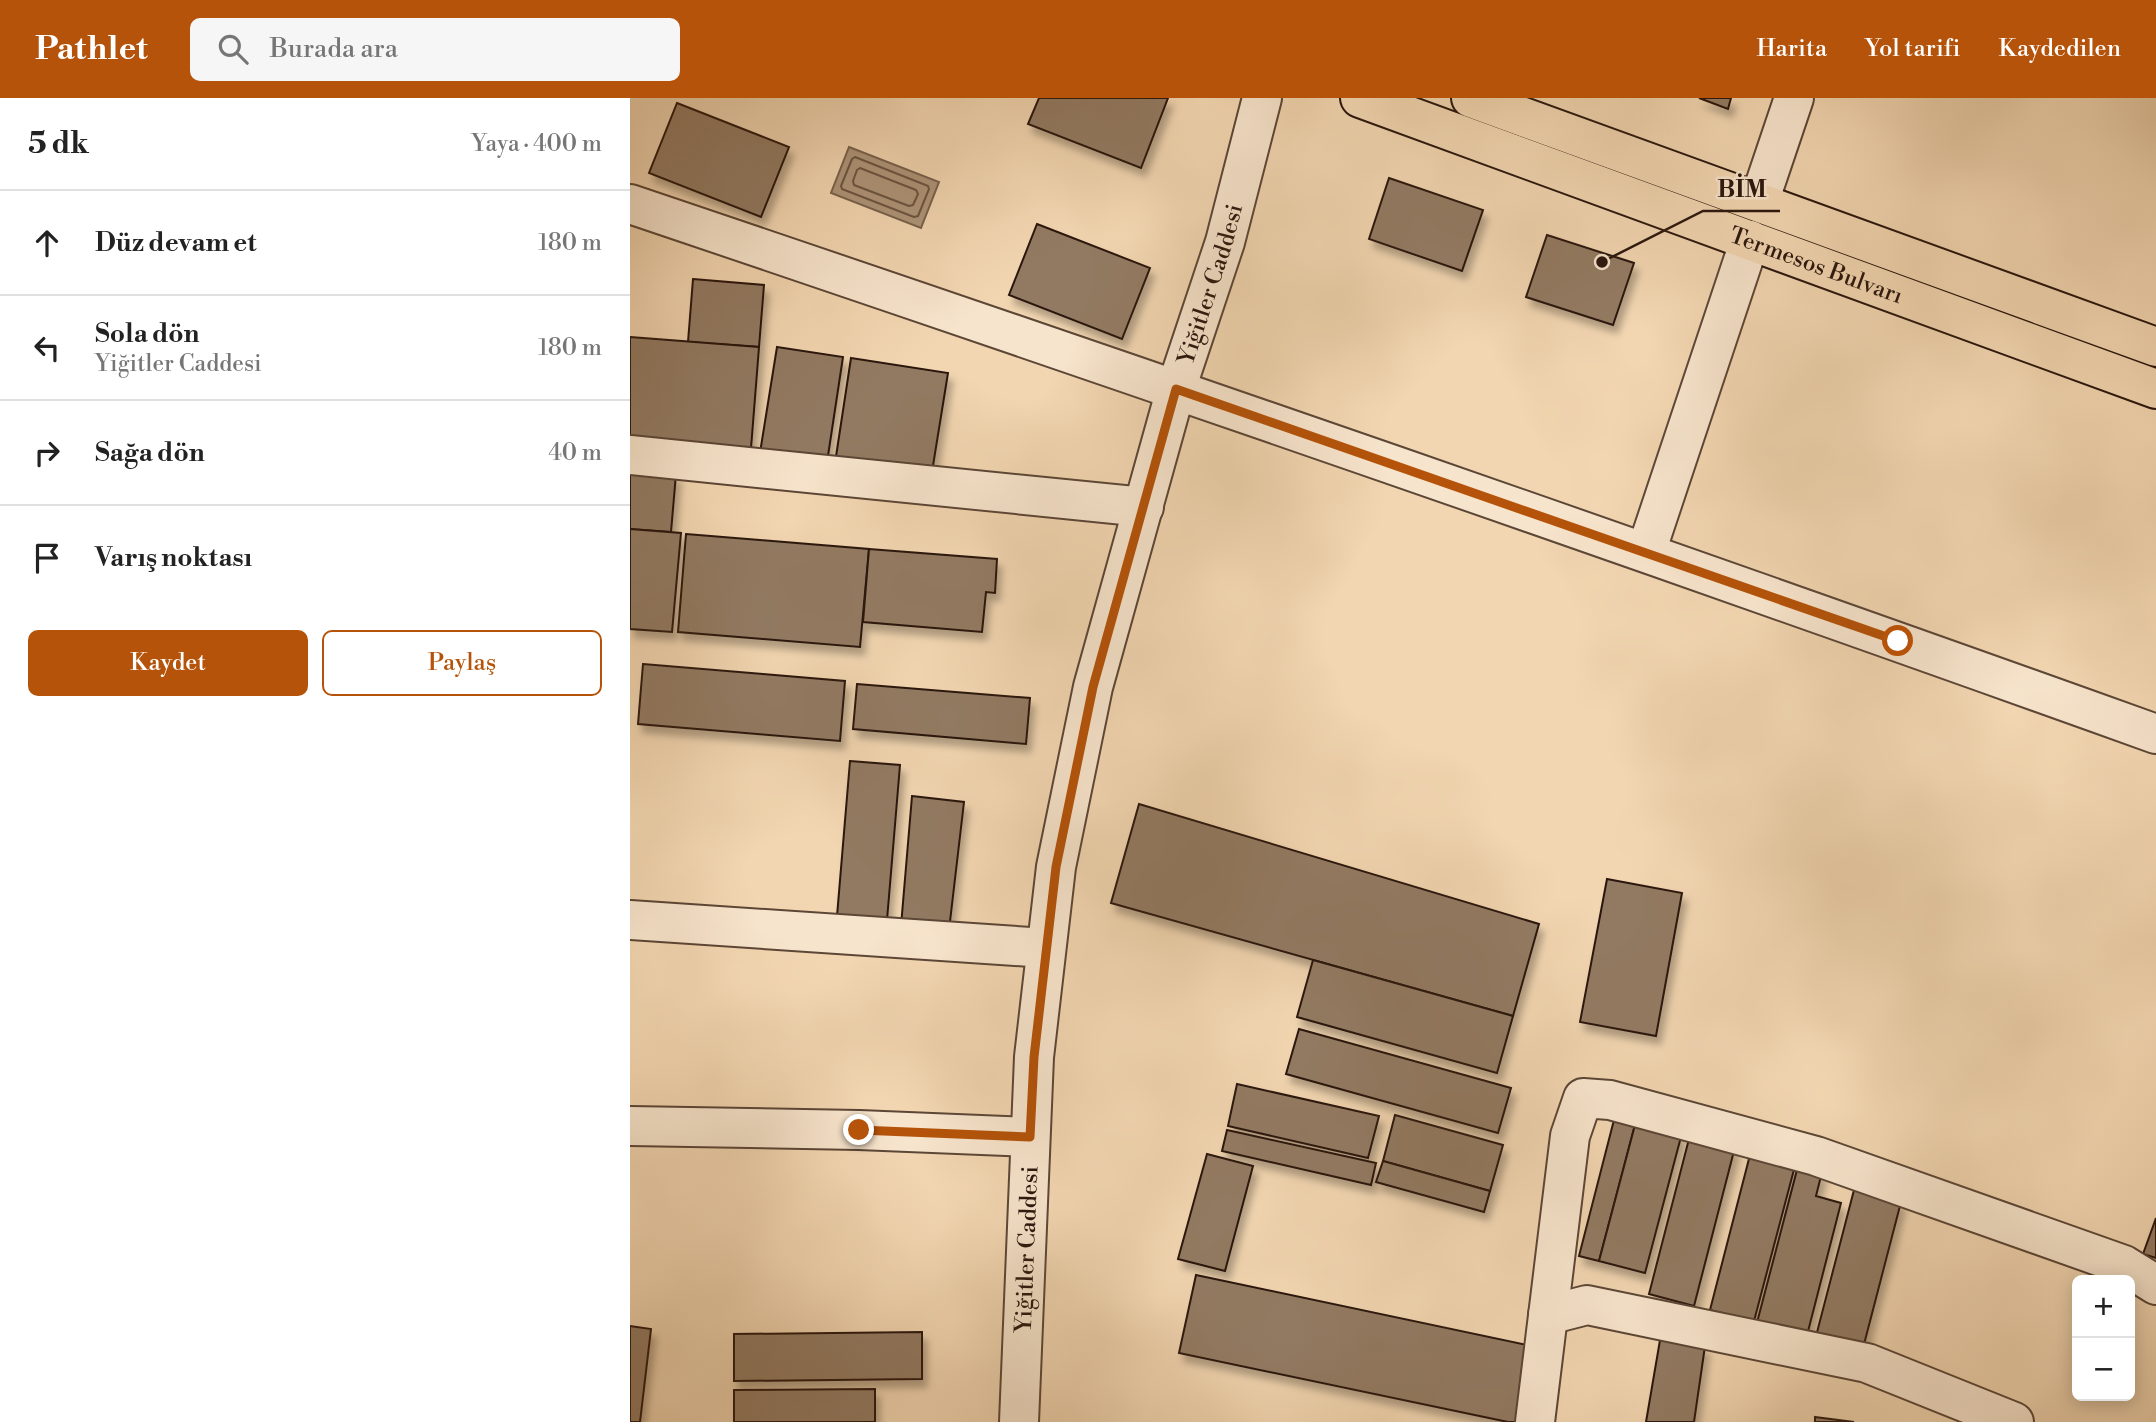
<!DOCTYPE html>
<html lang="tr">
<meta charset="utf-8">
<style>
body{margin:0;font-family:"Libre Bodoni",serif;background:#f6f6f6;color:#222}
.controls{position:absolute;right:21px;bottom:21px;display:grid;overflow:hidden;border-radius:10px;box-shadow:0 4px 18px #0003}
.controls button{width:63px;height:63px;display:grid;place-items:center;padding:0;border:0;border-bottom:2px solid #e0e0e0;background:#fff;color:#222;font:35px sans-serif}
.stop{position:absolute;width:21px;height:21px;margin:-16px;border:5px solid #b45309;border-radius:50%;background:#fff}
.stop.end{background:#b45309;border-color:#fff;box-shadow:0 2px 7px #0008}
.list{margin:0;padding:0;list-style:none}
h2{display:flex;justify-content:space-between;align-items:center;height:91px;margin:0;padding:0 28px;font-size:30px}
h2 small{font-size:23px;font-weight:400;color:#767676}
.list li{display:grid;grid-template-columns:46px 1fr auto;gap:21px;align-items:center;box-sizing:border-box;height:105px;padding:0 28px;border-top:2px solid #e0e0e0}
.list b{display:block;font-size:26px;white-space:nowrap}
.list p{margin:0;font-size:23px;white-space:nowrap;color:#767676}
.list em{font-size:23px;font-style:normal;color:#767676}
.actions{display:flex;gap:14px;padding:21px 28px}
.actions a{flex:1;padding:16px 0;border:2px solid #b45309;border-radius:10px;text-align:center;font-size:24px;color:#b45309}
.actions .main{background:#b45309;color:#fff}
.icon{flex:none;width:38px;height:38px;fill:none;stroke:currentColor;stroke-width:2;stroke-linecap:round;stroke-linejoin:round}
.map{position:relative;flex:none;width:1526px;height:1324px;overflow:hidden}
header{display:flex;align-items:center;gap:42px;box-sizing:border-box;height:98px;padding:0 35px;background:#b45309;color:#fff}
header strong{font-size:33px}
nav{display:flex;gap:38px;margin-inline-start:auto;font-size:24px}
.search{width:490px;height:63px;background:#f6f6f6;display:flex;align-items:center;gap:18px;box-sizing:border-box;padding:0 24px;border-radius:10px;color:#767676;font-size:26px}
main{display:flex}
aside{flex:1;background:#fff}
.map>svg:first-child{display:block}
.water{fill:#ae9579;stroke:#79624e;stroke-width:2}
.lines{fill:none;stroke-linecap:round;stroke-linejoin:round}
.shore{stroke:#6c5643;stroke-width:2}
.building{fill:#927a62;stroke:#2a160d;stroke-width:2;filter:url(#shadow)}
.minor-casing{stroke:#5c4636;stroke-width:42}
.major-casing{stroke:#2a160d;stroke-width:42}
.minor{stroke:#f7e4cc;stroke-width:38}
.major{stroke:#f2d6b1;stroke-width:38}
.route{stroke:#b45309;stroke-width:9}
.labels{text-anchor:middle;stroke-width:5;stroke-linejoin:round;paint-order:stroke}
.street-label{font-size:23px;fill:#2a160d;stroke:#f7e4cc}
.leader{fill:none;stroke:#2a160d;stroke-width:2.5}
.callout-dot{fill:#2a160d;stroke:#f7e4cc;stroke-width:2.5}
.callout-label{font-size:24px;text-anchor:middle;font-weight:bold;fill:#2a160d;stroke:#f7e4cc;stroke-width:5;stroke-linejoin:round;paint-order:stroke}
</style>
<header>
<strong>Pathlet</strong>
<div class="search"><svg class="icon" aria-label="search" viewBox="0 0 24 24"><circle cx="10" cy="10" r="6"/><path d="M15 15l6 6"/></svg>Burada ara</div>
<nav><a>Harita</a><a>Yol tarifi</a><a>Kaydedilen</a></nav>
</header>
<main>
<aside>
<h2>5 dk<small>Yaya · 400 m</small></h2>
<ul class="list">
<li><svg class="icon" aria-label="ahead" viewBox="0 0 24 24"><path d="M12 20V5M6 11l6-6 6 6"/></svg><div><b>Düz devam et</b></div><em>180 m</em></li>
<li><svg class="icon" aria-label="left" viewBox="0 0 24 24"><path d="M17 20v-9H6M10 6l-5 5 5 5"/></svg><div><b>Sola dön</b><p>Yiğitler Caddesi</p></div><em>180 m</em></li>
<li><svg class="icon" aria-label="right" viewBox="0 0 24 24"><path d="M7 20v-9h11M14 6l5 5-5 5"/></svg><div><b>Sağa dön</b></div><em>40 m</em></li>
<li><svg class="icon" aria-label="arrive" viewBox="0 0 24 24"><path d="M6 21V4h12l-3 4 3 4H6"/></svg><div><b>Varış noktası</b></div></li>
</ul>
<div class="actions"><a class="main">Kaydet</a><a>Paylaş</a></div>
</aside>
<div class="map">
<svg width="1526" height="1324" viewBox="0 0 1526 1324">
<defs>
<filter id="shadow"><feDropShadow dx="4.5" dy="8" stdDeviation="3.5" flood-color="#0004"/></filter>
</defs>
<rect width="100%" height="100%" fill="#f2d6b1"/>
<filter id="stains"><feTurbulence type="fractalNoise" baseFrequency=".00286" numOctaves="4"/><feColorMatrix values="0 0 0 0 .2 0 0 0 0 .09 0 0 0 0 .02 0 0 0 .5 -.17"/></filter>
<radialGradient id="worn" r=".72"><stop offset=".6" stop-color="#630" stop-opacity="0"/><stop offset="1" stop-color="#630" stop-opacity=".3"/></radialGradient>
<polygon class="water" points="219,49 309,84 291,130 201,95"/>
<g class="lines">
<g class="shore">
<polygon points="225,59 298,88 299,91 288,118 284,119 212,91 211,88 222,61"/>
<polygon points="230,70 286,92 288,96 283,107 279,108 224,87 223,83 227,72"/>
</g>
</g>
<g class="building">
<polygon points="409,0 538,0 511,70 398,26"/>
<polygon points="1069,0 1101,0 1098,11"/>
<polygon points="47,5 159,49 131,119 19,75"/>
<polygon points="759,80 853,112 832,173 739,141"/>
<polygon points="407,126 520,170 492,241 379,197"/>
<polygon points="917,137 1004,165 983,227 896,199"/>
<polygon points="63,181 134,187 129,249 58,244"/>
<polygon points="0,239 129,249 120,363 0,353"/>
<polygon points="147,249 213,259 196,371 129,361"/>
<polygon points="221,260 318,275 301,380 205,365"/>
<polygon points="0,373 46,376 41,434 0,431"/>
<polygon points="0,431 51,435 42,534 0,531"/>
<polygon points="56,436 239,451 230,549 48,534"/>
<polygon points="239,451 367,461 365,495 356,494 352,534 233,524"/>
<polygon points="13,566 215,583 210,643 8,626"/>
<polygon points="227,586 400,600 396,646 223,631"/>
<polygon points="220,663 270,667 256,834 206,830"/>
<polygon points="282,698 334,704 319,832 271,828"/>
<polygon points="509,706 909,826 883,918 481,805"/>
<polygon points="977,781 1052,795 1026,938 950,924"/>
<polygon points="683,862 883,918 867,975 667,919"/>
<polygon points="669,931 881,990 868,1035 656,976"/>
<polygon points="607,986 749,1018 738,1060 598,1028"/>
<polygon points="765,1017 873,1047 860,1093 753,1063"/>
<polygon points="985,1018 1006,1023 969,1163 949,1158"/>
<polygon points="1006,1023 1052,1035 1015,1175 969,1163"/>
<polygon points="597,1032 746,1065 741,1087 592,1053"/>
<polygon points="1060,1037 1105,1049 1064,1208 1019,1196"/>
<polygon points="1121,1053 1166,1064 1124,1223 1080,1212"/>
<polygon points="577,1056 623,1068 595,1173 548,1161"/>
<polygon points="753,1063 860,1093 854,1114 746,1084"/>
<polygon points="1168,1068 1192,1074 1186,1098 1211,1105 1174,1249 1124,1236"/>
<polygon points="1224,1092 1271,1104 1232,1254 1185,1242"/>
<polygon points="1526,1120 1526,1160 1513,1156"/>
<polygon points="566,1177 906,1249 890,1324 878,1324 549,1255"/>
<polygon points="0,1228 21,1231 10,1324 0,1324"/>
<polygon points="292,1234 292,1281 104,1283 104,1236"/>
<polygon points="1030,1242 1075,1248 1064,1324 1016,1324"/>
<polygon points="245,1291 245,1324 104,1324 104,1292"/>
<polygon points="1185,1319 1224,1324 1185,1324"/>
</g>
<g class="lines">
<defs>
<g id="minor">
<polyline points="1129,104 1164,0"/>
<path d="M0,106c510,172 1019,348 1526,530"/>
<polyline points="0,357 514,409"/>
<polyline points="1016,454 1120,142"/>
<polyline points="0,822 416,850"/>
<polyline points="0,1028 229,1032 400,1039"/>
<polyline points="918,1217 957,1207 1237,1265 1384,1324"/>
<path id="s1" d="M389,1324l15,-365 22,-190 37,-180 83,-298 49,-147 37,-144"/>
<polyline points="905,1324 940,1038 953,1000 980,1002 1186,1058 1494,1167 1526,1187"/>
</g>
<g id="major">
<path id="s2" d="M730,0l796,291"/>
<polyline points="841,0 1526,249"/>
</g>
</defs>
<use href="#minor" class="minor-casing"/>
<use href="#major" class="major-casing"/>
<use href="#minor" class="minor"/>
<use href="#major" class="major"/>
</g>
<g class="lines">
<polyline class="route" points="229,1032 400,1039 404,959 426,769 463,589 546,291 1268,543"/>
</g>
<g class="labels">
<g class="street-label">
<text dy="8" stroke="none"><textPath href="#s2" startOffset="486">Termesos Bulvarı</textPath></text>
<text dy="8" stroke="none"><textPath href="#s1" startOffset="1160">Yiğitler Caddesi</textPath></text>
<text dy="8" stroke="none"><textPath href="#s1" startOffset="173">Yiğitler Caddesi</textPath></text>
</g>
</g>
<path class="leader" d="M972 164L1073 113H1150"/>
<circle class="callout-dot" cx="972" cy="164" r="7"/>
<g class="callout-label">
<text x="1112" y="99">BİM</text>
</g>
<rect width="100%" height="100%" filter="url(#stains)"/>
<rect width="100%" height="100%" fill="url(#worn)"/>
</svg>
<div class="controls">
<button>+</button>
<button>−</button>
</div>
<div class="stop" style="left:1268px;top:543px"></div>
<div class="stop end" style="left:229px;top:1032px"></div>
</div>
</main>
